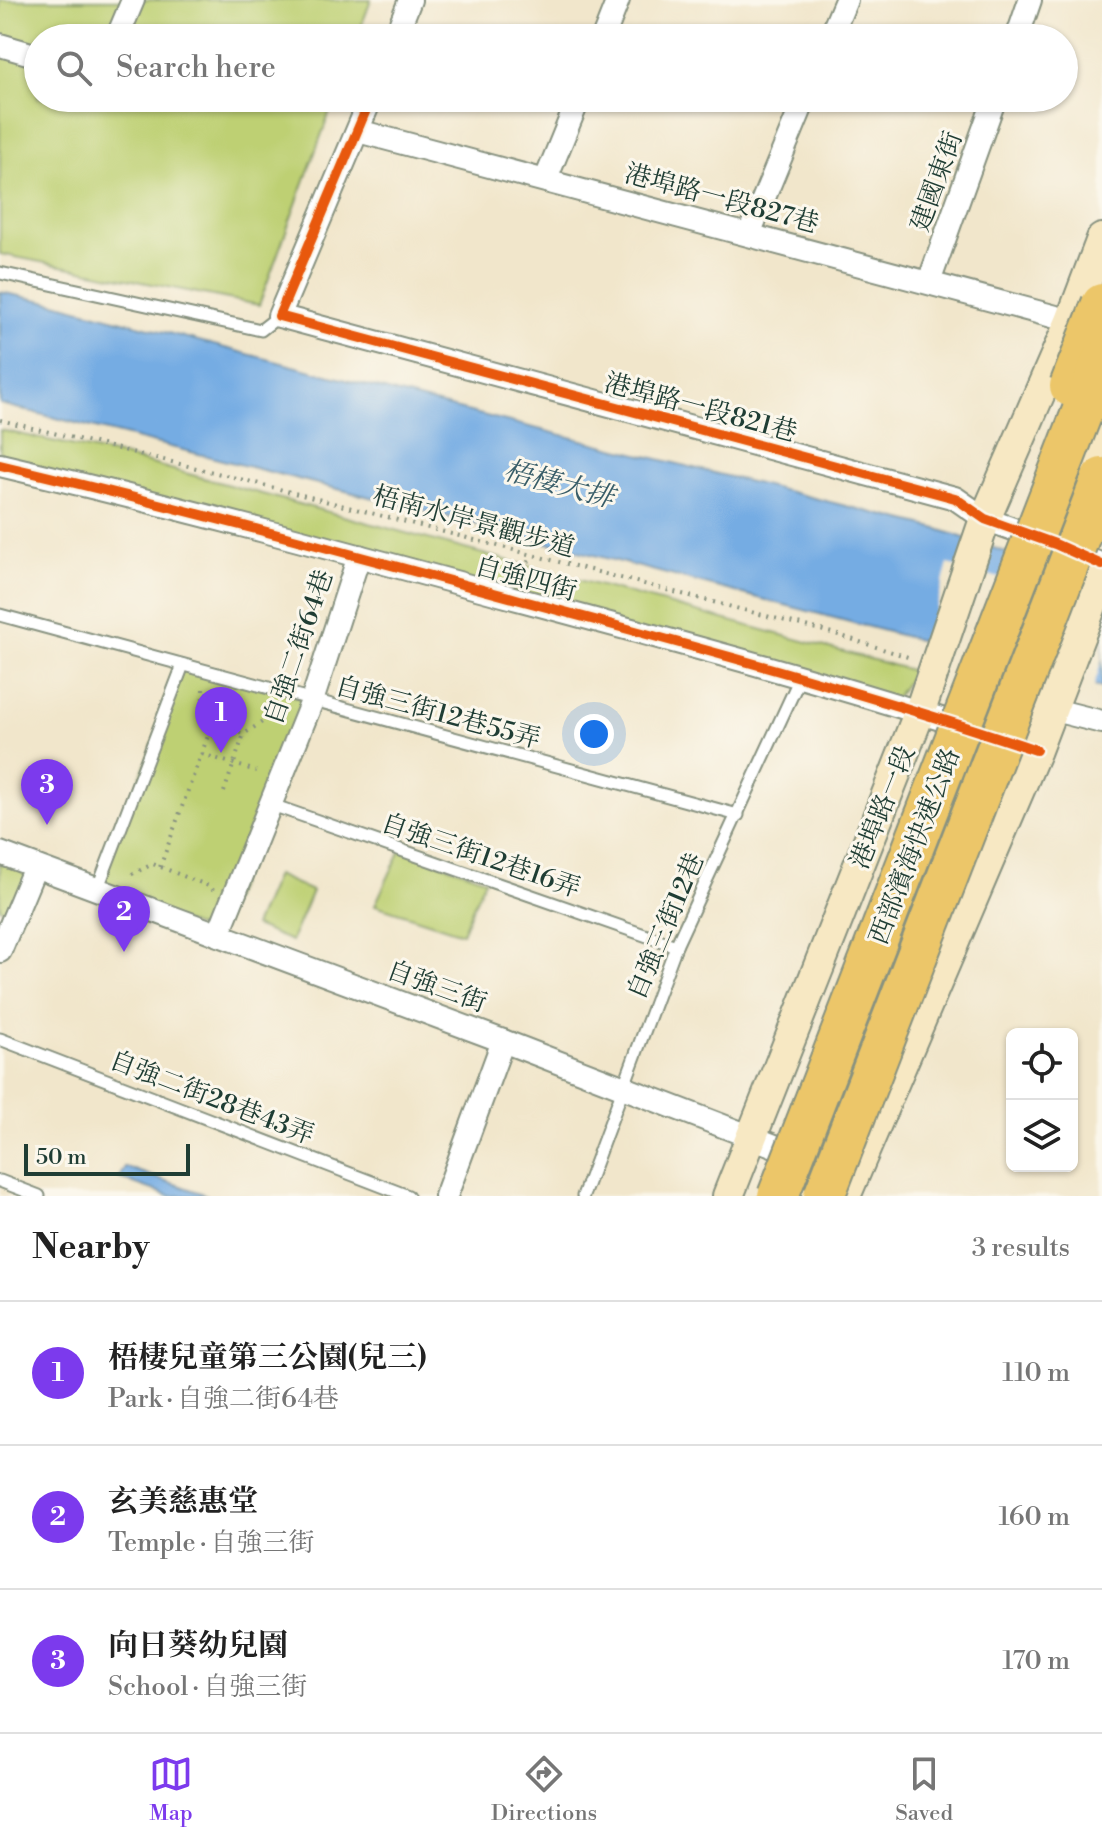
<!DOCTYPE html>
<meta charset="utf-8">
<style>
body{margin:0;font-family:"Libre Bodoni","Noto Serif TC",serif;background:#f2f2f2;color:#222}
.controls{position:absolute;right:24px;bottom:24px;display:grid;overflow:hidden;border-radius:12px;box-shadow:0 2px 6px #0004}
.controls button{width:72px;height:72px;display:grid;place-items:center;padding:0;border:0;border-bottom:2px solid #e0e0e0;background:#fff;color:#222;font:40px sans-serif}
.scale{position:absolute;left:24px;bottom:20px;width:166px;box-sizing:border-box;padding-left:8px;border:4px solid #1f3d34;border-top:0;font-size:22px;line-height:28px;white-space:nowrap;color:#1f3d34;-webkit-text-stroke:6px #fbf7ec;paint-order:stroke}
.you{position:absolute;left:594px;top:734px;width:28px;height:28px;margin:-20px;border:6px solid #fff;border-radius:50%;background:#1a73e8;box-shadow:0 0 0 12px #1a73e833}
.badge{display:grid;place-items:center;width:52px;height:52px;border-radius:50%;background:#7c3aed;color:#fff;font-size:26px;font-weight:700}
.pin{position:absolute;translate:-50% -66px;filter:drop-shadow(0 2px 4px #0008)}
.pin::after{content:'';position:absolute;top:42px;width:28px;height:24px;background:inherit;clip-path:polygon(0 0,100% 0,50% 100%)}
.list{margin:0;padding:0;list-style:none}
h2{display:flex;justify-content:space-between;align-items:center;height:104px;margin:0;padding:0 32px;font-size:34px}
h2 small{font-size:26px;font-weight:400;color:#767676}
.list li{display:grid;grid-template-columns:52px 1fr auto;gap:24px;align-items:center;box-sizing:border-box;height:144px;padding:0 32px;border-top:2px solid #e0e0e0}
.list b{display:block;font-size:30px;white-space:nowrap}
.list p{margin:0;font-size:26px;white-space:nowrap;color:#767676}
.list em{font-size:26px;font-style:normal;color:#767676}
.icon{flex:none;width:44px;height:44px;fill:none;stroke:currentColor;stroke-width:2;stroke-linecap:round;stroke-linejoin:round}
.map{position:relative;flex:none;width:1102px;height:1196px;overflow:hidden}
.search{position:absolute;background:#fff;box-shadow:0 2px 6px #0004;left:24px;right:24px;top:24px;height:88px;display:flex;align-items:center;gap:20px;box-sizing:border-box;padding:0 28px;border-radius:44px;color:#767676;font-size:30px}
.sheet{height:536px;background:#fff}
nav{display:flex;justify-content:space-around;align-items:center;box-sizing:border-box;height:112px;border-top:2px solid #e0e0e0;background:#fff;font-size:22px;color:#767676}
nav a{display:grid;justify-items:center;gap:4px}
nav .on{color:#7c3aed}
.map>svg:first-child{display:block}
.green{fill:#bed073;stroke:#6e8654;stroke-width:2}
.water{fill:#74ace3;stroke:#4a748c;stroke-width:2}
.pier{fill:#f1e6cb}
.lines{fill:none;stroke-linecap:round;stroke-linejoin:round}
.lane-casing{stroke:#889280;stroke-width:15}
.street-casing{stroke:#889280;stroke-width:26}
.secondary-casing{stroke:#889280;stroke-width:34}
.path{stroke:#889280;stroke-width:4;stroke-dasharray:2 6;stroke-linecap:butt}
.lane{stroke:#fff;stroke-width:11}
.street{stroke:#fff;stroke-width:22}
.secondary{stroke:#f7e8c3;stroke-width:30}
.highway-bridge-casing{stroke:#889280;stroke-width:44;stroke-linecap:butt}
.highway-bridge{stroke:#ecc669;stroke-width:40}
.cycleway-casing{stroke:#fbf7ec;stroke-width:15}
.cycleway{stroke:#e8590c;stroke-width:10}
.labels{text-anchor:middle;stroke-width:6;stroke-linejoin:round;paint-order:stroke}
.street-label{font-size:26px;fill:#1f3d34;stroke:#fbf7ec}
.water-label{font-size:28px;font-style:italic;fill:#395e69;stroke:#fbf7ec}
</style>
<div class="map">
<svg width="1102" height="1196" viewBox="0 0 1102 1196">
<rect width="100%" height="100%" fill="#fbf7ec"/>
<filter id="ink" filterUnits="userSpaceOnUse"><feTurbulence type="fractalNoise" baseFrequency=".0125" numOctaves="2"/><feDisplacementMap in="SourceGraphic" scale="16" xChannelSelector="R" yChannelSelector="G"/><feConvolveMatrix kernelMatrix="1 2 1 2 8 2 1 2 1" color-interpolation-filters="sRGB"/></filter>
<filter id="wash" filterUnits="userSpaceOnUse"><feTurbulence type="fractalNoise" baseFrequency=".006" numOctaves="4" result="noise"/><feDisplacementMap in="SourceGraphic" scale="32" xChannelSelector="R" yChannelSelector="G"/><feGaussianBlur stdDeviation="1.8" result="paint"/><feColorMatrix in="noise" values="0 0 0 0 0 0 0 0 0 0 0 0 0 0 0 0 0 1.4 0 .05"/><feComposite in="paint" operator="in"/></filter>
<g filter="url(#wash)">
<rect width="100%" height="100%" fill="#f1e6cb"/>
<g class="green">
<polygon points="0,0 371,0 357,38 38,38 38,98 335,98 259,305 0,254"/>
<polygon points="0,430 122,456 914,671 892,703 0,467"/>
<polygon points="183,665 312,701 218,935 97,890"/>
<polygon points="401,850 485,879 462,933 375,905"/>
<polygon points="0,853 35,867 15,915 0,908"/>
<polygon points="276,875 312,891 291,941 254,926"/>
</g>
<g class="water">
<polygon points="0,292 59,304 422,400 938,529 1102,585 1102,688 441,515 0,404"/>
<polygon points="125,1167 201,1193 208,1196 170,1196 119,1178"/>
</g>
<polygon class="pier" points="948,564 1102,606 1102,659 1093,690 926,645"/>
</g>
<g filter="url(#ink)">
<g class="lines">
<defs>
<g id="lane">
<polyline points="0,273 261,330 279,316"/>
<polyline points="0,615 738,815"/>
<polyline points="272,805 676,946"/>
<polyline points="97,890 183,665"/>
<polyline points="0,1039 408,1196"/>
<polyline points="0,1181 39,1196"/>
<polyline points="583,1196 676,946 800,678"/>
</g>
<g id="street">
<polyline points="117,38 133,0"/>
<polyline points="395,38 410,0"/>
<polyline points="603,38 618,0"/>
<polyline points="830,38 846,0"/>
<polyline points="1017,38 1030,0"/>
<polyline points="0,45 38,56"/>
<polyline points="371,98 279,316 955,498 985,519 1055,544 1102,565"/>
<polyline points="358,131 1071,321"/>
<polyline points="546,179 579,98"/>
<polyline points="749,234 805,98"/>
<polyline points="929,282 995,98"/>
<path d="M0,465c175,41 348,88 521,135 164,44 328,88 488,141"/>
<polyline points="1050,709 1102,722"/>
<polyline points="0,853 503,1041 803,1157"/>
<polyline points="218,935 312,701 359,556"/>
<polyline points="0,951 35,867"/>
<polyline points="446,1196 503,1041"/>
</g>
<g id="secondary">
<polyline points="1036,593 1102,423"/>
<polyline points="728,1196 920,711 985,519 1071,321 1102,239"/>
<polyline points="802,1196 880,996"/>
<polyline points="845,1196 1036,750 1102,577"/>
</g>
</defs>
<use href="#lane" class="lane-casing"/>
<use href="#street" class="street-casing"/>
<use href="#secondary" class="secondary-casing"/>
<g class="path">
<polyline points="0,420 229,476 832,633 911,658"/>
<polyline points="525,578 530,555"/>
<polyline points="203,689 202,722 244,734 279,711"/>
<polyline points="202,754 256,771"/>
<polyline points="224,792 244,734"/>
<polyline points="160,867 212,725"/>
<polyline points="132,874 153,864 211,887 213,890"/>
</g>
<use href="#lane" class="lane"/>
<use href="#street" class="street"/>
<use href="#secondary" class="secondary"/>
<defs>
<g id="highway-bridge">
<polyline points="1070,386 1102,304"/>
<polyline points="778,1196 1102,361"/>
<polyline points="824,1196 1102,478"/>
</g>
</defs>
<use href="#highway-bridge" class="highway-bridge-casing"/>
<use href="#highway-bridge" class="highway-bridge"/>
<defs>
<g id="cycleway">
<polyline points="371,98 279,316 955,498 985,519 1055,544 1102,565"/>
<path d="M0,465c174,41 347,88 520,135 173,46 346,93 516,150"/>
</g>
</defs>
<use href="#cycleway" class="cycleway-casing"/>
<use href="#cycleway" class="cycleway"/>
</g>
</g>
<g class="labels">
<g class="street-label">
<text transform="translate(936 181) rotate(-70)" y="9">建國東街</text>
<text transform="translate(722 198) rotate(15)" y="9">港埠路一段827巷</text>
<text transform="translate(701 407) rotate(15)" y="9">港埠路一段821巷</text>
<text transform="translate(474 521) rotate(15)" y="9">梧南水岸景觀步道</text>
<text transform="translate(526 578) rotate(15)" y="9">自強四街</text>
<text transform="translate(298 647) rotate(-71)" y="9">自強二街64巷</text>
<text transform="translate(438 712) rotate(15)" y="9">自強三街12巷55弄</text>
<text transform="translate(882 807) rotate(-68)" y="9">港埠路一段</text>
<text transform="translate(914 846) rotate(-69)" y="9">西部濱海快速公路</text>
<text transform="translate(481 855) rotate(19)" y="9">自強三街12巷16弄</text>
<text transform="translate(665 926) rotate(-67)" y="9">自強三街12巷</text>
<text transform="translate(437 986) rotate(20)" y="9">自強三街</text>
<text transform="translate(212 1097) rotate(21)" y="9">自強二街28巷43弄</text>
</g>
<g class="water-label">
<text transform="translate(559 483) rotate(15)" y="10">梧棲大排</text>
</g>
</g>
</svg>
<div class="controls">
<button><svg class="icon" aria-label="locate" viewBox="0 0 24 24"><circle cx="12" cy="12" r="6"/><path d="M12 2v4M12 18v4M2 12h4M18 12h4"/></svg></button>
<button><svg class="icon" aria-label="layers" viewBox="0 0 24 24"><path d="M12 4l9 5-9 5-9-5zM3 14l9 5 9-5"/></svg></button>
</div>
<div class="scale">50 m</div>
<div class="you"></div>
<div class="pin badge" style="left:221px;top:753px">1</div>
<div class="pin badge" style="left:124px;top:952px">2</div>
<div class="pin badge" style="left:47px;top:825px">3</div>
<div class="search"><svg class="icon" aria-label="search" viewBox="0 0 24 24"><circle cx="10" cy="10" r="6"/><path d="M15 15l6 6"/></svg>Search here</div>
</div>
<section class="sheet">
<h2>Nearby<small>3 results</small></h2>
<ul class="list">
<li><span class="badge">1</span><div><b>梧棲兒童第三公園(兒三)</b><p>Park · 自強二街64巷</p></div><em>110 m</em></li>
<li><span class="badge">2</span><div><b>玄美慈惠堂</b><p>Temple · 自強三街</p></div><em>160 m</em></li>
<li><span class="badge">3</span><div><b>向日葵幼兒園</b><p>School · 自強三街</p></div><em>170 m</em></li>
</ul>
</section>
<nav>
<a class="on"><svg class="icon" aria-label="map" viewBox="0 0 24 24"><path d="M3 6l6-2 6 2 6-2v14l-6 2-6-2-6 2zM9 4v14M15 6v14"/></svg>Map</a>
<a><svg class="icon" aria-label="directions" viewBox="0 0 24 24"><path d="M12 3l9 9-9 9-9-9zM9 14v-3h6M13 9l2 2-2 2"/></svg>Directions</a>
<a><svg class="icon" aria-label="saved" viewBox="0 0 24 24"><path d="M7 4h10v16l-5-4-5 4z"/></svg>Saved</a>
</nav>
